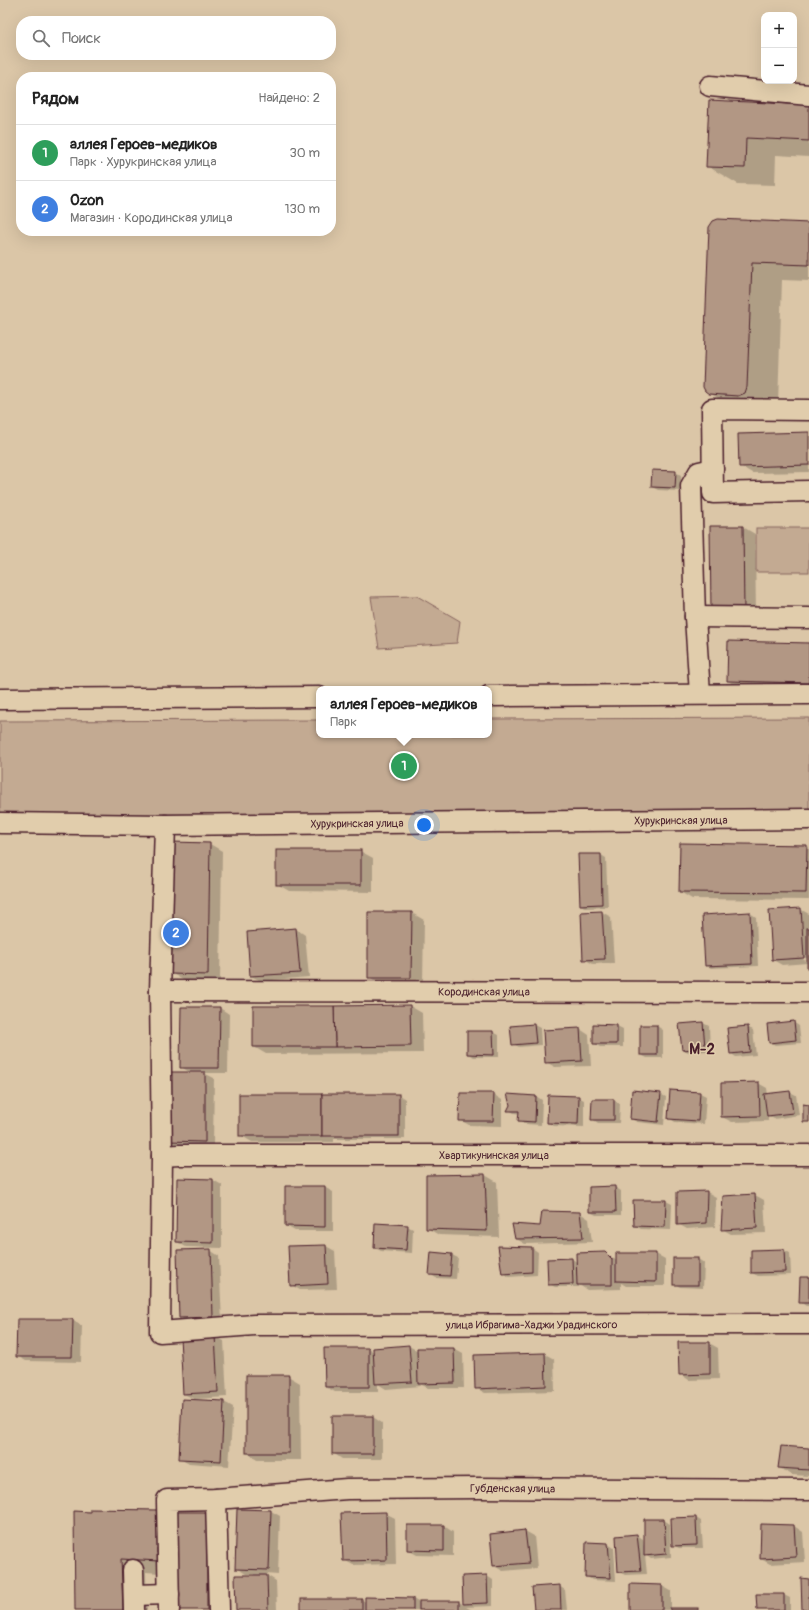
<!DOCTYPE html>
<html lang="ru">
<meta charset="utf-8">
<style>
body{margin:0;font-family:Pangolin,sans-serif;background:#f6f6f6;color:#222}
.controls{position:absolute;right:12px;top:12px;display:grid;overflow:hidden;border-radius:8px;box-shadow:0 4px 16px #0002}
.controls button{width:36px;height:36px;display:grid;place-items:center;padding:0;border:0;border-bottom:1px solid #e0e0e0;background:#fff;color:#222;font:20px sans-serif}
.you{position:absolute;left:424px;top:825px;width:14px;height:14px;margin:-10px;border:3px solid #fff;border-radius:50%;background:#1a73e8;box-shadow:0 0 0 6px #1a73e833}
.badge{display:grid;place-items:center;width:26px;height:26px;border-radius:50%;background:#b45309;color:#fff;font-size:13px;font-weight:700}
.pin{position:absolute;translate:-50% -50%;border:2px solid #fff;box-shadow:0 1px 4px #0006}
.popup{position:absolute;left:316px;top:686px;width:176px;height:52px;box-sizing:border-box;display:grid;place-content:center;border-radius:8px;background:#fff;filter:drop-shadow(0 1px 3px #0005);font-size:13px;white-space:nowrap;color:#767676}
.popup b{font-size:15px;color:#222}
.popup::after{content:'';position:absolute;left:50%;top:100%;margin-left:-8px;border:8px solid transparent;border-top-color:#fff}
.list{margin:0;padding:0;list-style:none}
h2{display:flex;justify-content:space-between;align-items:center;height:52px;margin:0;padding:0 16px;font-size:17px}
h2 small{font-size:13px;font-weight:400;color:#767676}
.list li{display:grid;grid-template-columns:26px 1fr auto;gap:12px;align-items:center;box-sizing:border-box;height:56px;padding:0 16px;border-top:1px solid #e0e0e0}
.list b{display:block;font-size:15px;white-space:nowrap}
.list p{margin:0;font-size:13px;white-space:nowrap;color:#767676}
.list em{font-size:13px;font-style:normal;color:#767676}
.icon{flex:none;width:22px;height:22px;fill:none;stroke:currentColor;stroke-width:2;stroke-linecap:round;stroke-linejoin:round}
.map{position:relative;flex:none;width:809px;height:1610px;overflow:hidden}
.search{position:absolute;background:#fff;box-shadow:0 4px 16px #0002;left:16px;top:16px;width:320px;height:44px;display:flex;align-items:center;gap:10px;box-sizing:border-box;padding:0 14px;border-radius:16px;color:#767676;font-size:15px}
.panel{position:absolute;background:#fff;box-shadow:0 4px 16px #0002;left:16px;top:72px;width:320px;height:164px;border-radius:16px}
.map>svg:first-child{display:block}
.green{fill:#c3aa92;stroke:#86645e}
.shadow{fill:#0003;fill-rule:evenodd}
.building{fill:#b29784;stroke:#4a1f2b}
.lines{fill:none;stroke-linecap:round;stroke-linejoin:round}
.minor-casing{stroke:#4a1f2b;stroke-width:23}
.minor{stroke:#e1cdac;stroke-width:20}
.labels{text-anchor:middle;stroke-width:3;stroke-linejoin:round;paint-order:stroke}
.street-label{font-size:11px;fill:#4a1f2b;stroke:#e1cdac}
.district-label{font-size:15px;font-weight:bold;fill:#4a1f2b;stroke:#e1cdac}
</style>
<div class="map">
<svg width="809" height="1610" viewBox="0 0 809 1610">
<rect width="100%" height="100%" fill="#dbc6a7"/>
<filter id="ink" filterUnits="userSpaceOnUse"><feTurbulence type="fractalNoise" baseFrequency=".025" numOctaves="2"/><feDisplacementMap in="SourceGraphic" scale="8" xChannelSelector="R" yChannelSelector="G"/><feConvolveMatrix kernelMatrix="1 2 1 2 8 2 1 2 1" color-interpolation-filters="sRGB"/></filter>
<g filter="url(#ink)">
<g class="green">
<rect x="756" y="528" width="53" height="44"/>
<polygon points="417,596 460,621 457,643 379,648 371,597"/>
<polygon points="809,718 809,811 0,815 0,721 319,720 319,735 489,735 489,719"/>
</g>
<g class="shadow">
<polygon points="710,101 809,106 809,157 776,155 775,185 738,184 707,166"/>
<polygon points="809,224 809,281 782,280 778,405 741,411 706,391 710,228"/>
<polygon points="809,433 809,472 752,473 740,466"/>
<polygon points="675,472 681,475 681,491 658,490 652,487"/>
<polygon points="743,527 755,534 756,618 724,618"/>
<polygon points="809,643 809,699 759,698 728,681"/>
<polygon points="210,844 222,851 220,981 183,980 171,973"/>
<polygon points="807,846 809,847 809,900 692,899 680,892"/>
<polygon points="360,851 373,858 373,892 289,891 277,884"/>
<polygon points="601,855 606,858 608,907 586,908 581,905"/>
<path d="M800,909l9,5v55l-1,-6 -26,2 -9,-5zM800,955l8,4v3l-9,-5z"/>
<polygon points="602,912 611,917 614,963 593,964 584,959 582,913"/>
<polygon points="412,913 424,920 423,985 381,984 369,977"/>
<polygon points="750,913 756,917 758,966 711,968 706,965"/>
<polygon points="296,929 305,935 309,977 261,981 251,976 248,933"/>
<polygon points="410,1006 422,1013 423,1053 266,1054 254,1047 254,1007"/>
<polygon points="220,1008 229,1014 228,1073 204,1073 214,1078 213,1146 178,1146 169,1141 191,1073 181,1067"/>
<polygon points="793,1022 799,1026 801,1043 775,1045 769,1042"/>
<polygon points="703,1023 709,1026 710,1051 688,1052 683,1049"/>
<polygon points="534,1025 540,1028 541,1045 519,1047 513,1044"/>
<polygon points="594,1025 617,1026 623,1029 623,1047 600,1047 594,1044"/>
<polygon points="641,1026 657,1026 663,1030 663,1058 647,1058 641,1055"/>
<polygon points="747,1027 753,1030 756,1055 736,1057 730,1053"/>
<polygon points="580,1029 589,1035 591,1066 555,1067 546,1062 545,1031"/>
<polygon points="468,1032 493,1032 499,1035 499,1057 474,1057 468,1054"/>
<polygon points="758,1083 767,1088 768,1095 790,1092 796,1095 799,1115 774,1119 768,1116 768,1121 732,1122 722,1117"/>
<polygon points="700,1093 706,1096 704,1124 675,1122 669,1118"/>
<polygon points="493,1094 502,1100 502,1126 469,1125 460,1120"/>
<polygon points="660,1094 666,1097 664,1125 637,1122 631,1119"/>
<polygon points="399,1095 405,1099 405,1139 334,1139 334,1142 252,1142 240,1135"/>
<polygon points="508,1095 536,1096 542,1100 541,1125 525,1124 519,1120 520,1114 514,1113 509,1110 511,1105"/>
<polygon points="578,1097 584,1100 584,1127 554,1126 548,1123"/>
<polygon points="614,1100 620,1104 619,1123 598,1123 592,1119"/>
<polygon points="485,1175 497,1182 499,1237 439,1235 427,1228"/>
<polygon points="178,1179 213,1180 222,1185 222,1248 186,1247 177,1242"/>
<polygon points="324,1187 333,1192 333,1231 295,1231 286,1226"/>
<polygon points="615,1187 621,1191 621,1215 596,1215 590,1212"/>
<polygon points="707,1192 716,1197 715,1227 687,1229 678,1224"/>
<polygon points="755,1195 764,1200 766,1233 731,1234 722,1229"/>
<polygon points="634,1201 666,1201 672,1204 671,1230 641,1229 635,1226"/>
<polygon points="580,1213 589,1219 592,1242 525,1244 515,1238 540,1227"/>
<polygon points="407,1226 413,1229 412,1253 381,1251 375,1248"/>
<polygon points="326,1246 335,1251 337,1289 300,1290 291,1285"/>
<polygon points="499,1247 532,1248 538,1252 537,1275 509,1277 503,1273"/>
<polygon points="210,1250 219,1256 222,1322 189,1323 180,1317"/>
<polygon points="784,1250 790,1253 791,1275 758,1276 752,1273 752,1251"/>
<polygon points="605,1253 617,1261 656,1254 665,1259 665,1286 626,1286 621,1283 621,1289 587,1290 579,1285 579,1287 555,1287 549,1284 548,1260 572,1259 577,1262"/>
<polygon points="452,1255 458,1258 456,1279 436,1278 430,1274"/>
<polygon points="698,1259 704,1263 703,1288 680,1287 674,1284"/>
<polygon points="809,1278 809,1306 806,1306 800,1302"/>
<polygon points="72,1320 82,1326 81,1362 26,1361 17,1356"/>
<polygon points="215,1336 224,1341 227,1397 194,1399 184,1394"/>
<polygon points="709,1343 718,1348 719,1379 689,1380 680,1374"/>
<polygon points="409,1346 418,1351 418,1349 454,1349 463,1354 464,1388 428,1388 420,1384 421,1386 386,1389 378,1384 378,1392 335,1392 326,1387 369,1349 374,1352"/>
<polygon points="545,1354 554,1359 555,1391 485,1393 476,1388"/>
<polygon points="288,1376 300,1383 301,1460 259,1460 247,1453"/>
<polygon points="224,1402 233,1407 229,1466 189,1463 180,1458"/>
<polygon points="373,1417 382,1423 382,1459 342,1459 333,1453"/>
<polygon points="809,1449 809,1476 792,1475 780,1468"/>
<polygon points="158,1511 173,1520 207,1513 219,1610 173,1610 173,1574 146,1572 147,1610 76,1610"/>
<polygon points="271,1511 280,1516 278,1575 265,1574 276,1581 277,1610 237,1610 254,1574 246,1574 236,1568"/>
<polygon points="385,1513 395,1518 396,1564 353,1565 344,1560"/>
<polygon points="696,1518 701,1521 703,1548 679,1548 673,1545"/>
<polygon points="664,1520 670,1524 671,1557 651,1559 645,1555 647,1574 625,1575 619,1572 637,1535 643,1539 644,1546 645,1546"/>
<polygon points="408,1526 444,1526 453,1532 453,1556 417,1555 408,1550"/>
<polygon points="794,1526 803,1532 805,1562 770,1564 761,1559"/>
<polygon points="525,1531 534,1536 537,1568 503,1571 494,1566 491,1535"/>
<polygon points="608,1544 614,1548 616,1581 592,1580 586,1576"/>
<polygon points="487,1576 493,1580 493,1606 466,1607 472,1610 302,1610 362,1600 366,1602 413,1599 420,1603 459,1602 464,1605 463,1577"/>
<polygon points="559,1586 565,1590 567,1610 535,1610"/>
<polygon points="662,1586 671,1591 671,1609 699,1610 631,1610"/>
<polygon points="784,1595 790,1598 790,1610 758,1610"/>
</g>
<g class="building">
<polygon points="709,100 809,105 809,141 746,138 745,168 706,167"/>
<polygon points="718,219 809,223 809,265 752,263 747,387 745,393 738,396 709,394 705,391 703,387 709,227 713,221"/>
<polygon points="809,432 809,465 739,467 738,434"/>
<polygon points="652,470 676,471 675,488 651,487"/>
<polygon points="710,526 743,526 744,611 711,612"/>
<polygon points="728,641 809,643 809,683 727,681"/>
<polygon points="172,842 210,843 208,975 170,974"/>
<polygon points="680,843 807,845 806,893 679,892"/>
<rect x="276" y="850" width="85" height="35"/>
<polygon points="578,854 601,854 602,904 580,905"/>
<polygon points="801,908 804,958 772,960 769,910"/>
<polygon points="602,911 605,959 583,960 581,912"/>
<polygon points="368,912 412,912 411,978 368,978"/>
<polygon points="750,912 752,964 705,966 702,915"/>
<polygon points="296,928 300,973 250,976 247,932"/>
<rect x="807" y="928" width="2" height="40"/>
<polygon points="410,1005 411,1046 335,1047 334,1006"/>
<polygon points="253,1006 334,1006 335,1047 253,1047"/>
<polygon points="181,1007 220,1007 219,1068 180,1068"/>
<polygon points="794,1021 796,1040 769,1043 767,1024"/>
<polygon points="703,1022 705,1048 682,1050 679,1024"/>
<polygon points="534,1024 536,1043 512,1045 510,1026"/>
<polygon points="593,1024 617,1025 617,1044 593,1044"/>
<rect x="640" y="1025" width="17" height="30"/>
<polygon points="748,1026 750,1052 730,1054 727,1028"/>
<polygon points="580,1028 582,1061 545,1063 543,1030"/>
<polygon points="467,1031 493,1031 494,1055 467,1054"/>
<polygon points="169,1072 205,1072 205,1142 168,1141"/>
<polygon points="759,1082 760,1116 721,1117 721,1083"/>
<polygon points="632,1090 661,1093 658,1122 630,1119"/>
<polygon points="670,1090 700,1092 698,1121 668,1119"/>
<polygon points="790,1091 793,1113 767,1116 764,1094"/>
<polygon points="460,1093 494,1093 493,1121 459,1121"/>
<rect x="239" y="1094" width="83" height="42"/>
<rect x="322" y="1094" width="77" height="42"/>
<polygon points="507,1094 536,1096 535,1122 518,1121 519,1111 507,1111 510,1105"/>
<polygon points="548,1095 579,1096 578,1124 547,1123"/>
<polygon points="592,1099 614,1099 614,1120 591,1120"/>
<polygon points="803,1104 809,1105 809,1122 803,1122"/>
<polygon points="485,1174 487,1231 426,1229 426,1175"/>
<polygon points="177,1178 213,1179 213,1243 176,1242"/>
<polygon points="285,1186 325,1186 325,1227 285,1226"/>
<polygon points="615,1186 616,1212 589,1212 589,1187"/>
<polygon points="707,1191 706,1223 677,1225 677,1192"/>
<polygon points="755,1194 757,1228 721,1230 723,1196"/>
<polygon points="633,1200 666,1200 665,1227 634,1226"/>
<polygon points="542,1211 580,1212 583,1238 515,1239 512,1224 540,1226"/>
<polygon points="375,1223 408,1225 406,1250 374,1248"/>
<polygon points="326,1245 328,1284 290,1286 288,1246"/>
<polygon points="498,1246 532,1247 532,1272 502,1274"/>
<polygon points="211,1249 213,1317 179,1318 177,1250"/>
<polygon points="784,1249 785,1272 751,1273 751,1250"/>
<polygon points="431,1252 452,1254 450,1276 429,1275"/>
<polygon points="605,1252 612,1259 612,1285 577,1285 576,1253"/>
<polygon points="616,1253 656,1253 656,1282 616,1281"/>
<polygon points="572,1258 573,1284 548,1285 547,1259"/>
<rect x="673" y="1258" width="25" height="27"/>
<polygon points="800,1277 809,1277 809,1303 799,1303"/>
<polygon points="17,1319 73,1319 72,1357 16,1357"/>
<polygon points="215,1335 218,1392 183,1394 180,1337"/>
<polygon points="678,1342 710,1342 710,1374 679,1375"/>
<polygon points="409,1345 412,1382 375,1384 373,1348"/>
<polygon points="324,1348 369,1348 369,1387 325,1387"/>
<polygon points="417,1348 454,1348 455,1383 418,1384"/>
<polygon points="545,1353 546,1386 475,1389 474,1355"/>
<rect x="246" y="1375" width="43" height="78"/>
<polygon points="182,1399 224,1401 221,1461 179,1459"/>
<rect x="332" y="1416" width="41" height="38"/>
<polygon points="781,1446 809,1448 809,1470 778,1468"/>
<polygon points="90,1509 158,1510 162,1517 157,1518 156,1522 159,1524 161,1547 157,1548 157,1553 161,1558 160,1561 121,1559 123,1610 75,1610 74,1511 90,1512"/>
<polygon points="237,1509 271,1510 269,1570 235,1569"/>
<rect x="172" y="1512" width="35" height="98"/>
<polygon points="386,1512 387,1560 343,1561 341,1513"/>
<polygon points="696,1517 697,1545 672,1546 671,1518"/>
<polygon points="644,1519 664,1519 666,1554 644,1556"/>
<polygon points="761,1524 794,1525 796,1557 760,1559"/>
<polygon points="407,1525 444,1525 444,1551 407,1550"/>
<polygon points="525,1530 529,1563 493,1566 490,1534"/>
<polygon points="637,1534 641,1571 618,1572 616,1536"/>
<polygon points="586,1542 608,1543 611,1578 585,1577"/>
<polygon points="235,1575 267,1575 268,1610 236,1610"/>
<polygon points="487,1575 488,1603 463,1604 462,1576"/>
<polygon points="801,1578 809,1579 809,1610 802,1610"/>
<polygon points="630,1584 662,1585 662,1610 630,1610"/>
<polygon points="560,1585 561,1610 534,1610 532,1587"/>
<polygon points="756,1594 784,1594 784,1610 757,1610"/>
<polygon points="365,1597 413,1598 413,1610 365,1610"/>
<rect x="301" y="1599" width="61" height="11"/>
<rect x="419" y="1601" width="40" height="9"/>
<rect x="670" y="1608" width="28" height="2"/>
</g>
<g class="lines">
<defs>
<g id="minor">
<polyline points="710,86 809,95"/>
<polyline points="809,410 712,409 713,493 809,491"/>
<polyline points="695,617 809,618"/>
<polyline points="700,694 695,617 691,486 699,472 713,469"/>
<polyline points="489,696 809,694"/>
<polyline points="0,699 319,697"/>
<path id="s1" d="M0,823l165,2 644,-6"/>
<path id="s2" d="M165,825l-5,166 2,165 -2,176 94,-7 555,-1"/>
<path id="s3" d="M160,991l649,1"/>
<path id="s4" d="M162,1156l17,-1h630"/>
<polyline points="216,1499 219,1610"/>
<polyline points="133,1570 134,1610"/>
<polyline points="134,1595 169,1594"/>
<path id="s5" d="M169,1610l-2,-110 49,-1 131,-10 132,-1 330,2"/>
</g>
</defs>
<use href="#minor" class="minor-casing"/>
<use href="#minor" class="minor"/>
</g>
</g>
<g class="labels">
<g class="street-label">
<text dy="4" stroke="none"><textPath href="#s1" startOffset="681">Хурукринская улица</textPath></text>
<text dy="4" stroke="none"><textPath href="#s1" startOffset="357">Хурукринская улица</textPath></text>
<text dy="4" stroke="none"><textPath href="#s3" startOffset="324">Кородинская улица</textPath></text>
<text dy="4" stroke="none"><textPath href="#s4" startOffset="332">Хвартикунинская улица</textPath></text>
<text dy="4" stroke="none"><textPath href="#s2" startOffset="879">улица Ибрагима-Хаджи Урадинского</textPath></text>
<text dy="4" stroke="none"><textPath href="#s5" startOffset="456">Губденская улица</textPath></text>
</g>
<g class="district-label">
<text x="702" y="1054">М-2</text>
</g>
</g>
</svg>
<div class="controls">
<button>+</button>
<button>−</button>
</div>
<div class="you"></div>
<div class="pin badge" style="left:404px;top:766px;background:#2e9e5b">1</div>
<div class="popup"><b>аллея Героев-медиков</b>Парк</div>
<div class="pin badge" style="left:176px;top:933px;background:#3f7fe0">2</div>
<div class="search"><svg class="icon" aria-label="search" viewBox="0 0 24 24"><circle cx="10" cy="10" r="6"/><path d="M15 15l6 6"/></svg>Поиск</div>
<section class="panel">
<h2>Рядом<small>Найдено: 2</small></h2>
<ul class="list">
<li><span class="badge" style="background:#2e9e5b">1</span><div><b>аллея Героев-медиков</b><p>Парк · Хурукринская улица</p></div><em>30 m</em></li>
<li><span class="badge" style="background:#3f7fe0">2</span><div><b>Ozon</b><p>Магазин · Кородинская улица</p></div><em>130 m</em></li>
</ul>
</section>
</div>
